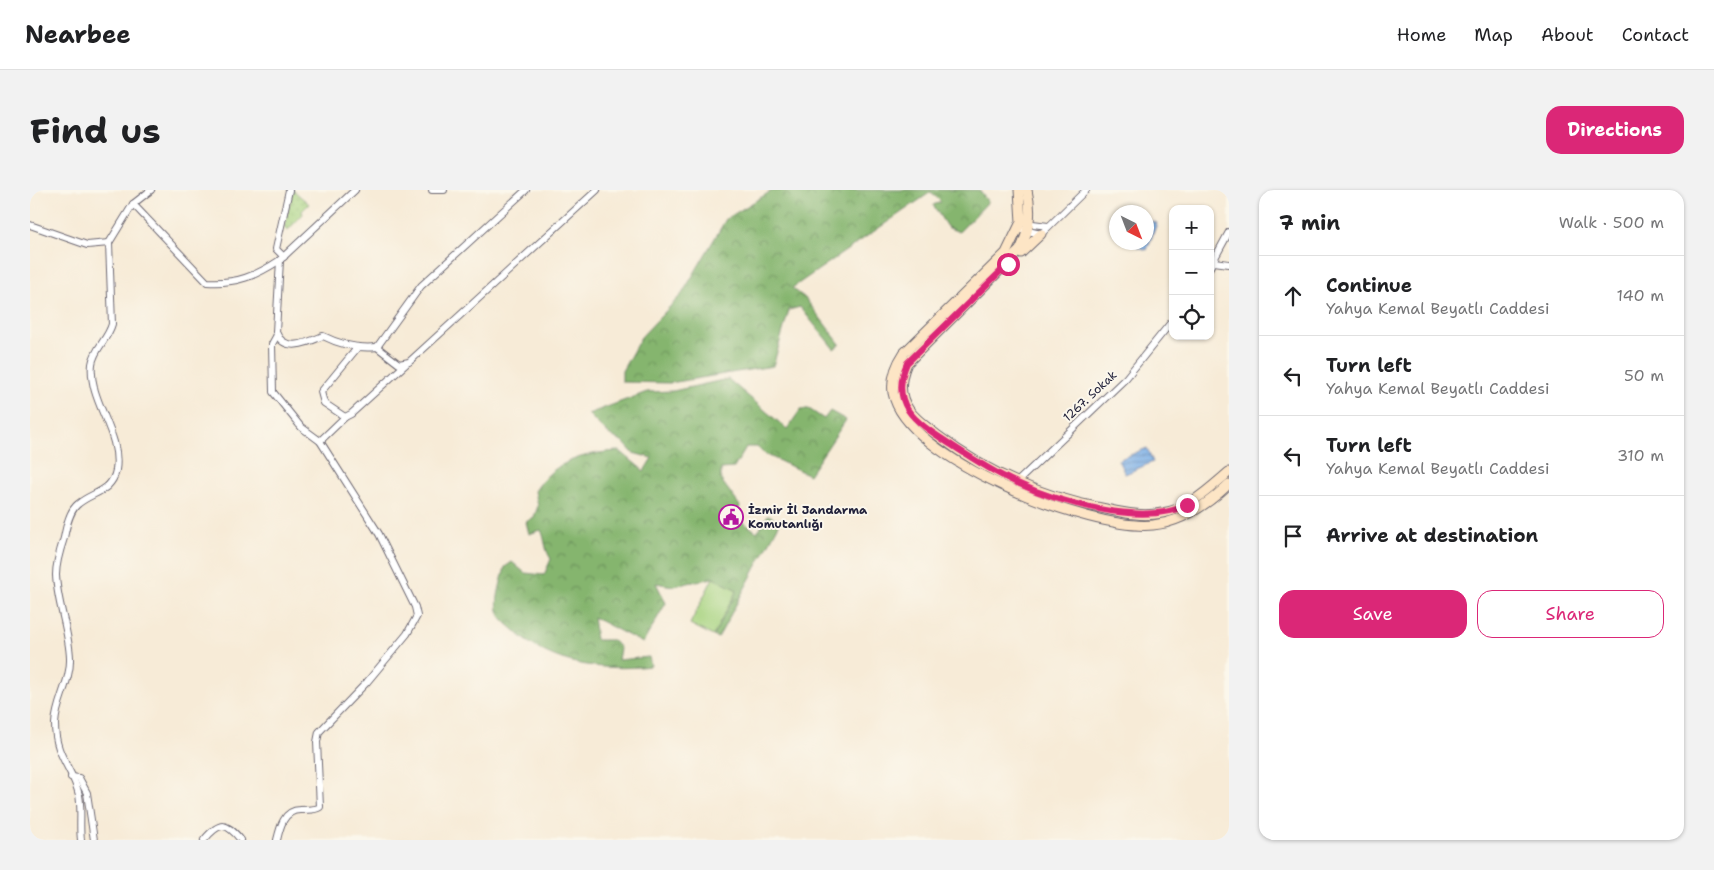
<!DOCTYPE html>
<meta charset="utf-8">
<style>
body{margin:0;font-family:"Shantell Sans",sans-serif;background:#f2f2f2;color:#202124}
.controls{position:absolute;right:15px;top:15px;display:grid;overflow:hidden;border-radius:10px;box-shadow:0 1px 4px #0004}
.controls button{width:45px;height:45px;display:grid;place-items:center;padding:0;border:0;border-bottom:1px solid #e0e0e0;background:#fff;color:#202124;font:25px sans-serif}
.compass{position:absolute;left:1079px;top:15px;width:45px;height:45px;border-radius:50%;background:#fff;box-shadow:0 1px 4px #0004;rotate:138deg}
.stop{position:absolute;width:15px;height:15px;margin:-11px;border:4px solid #db2777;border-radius:50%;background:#fff}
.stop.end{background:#db2777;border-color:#fff;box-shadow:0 1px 5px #0008}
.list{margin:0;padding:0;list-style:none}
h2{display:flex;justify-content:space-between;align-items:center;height:65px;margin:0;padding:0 20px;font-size:21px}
h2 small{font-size:16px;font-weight:400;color:#757577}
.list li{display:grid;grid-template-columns:32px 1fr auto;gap:15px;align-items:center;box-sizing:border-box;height:80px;padding:0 20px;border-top:1px solid #e0e0e0}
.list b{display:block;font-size:19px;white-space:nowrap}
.list p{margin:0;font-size:16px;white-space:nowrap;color:#757577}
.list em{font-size:16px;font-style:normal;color:#757577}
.actions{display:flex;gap:10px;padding:15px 20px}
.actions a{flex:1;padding:11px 0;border:1px solid #db2777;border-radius:15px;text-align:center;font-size:18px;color:#db2777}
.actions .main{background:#db2777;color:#fff}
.icon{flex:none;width:28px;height:28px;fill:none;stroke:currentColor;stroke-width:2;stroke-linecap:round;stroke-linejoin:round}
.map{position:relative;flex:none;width:1199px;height:650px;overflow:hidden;border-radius:15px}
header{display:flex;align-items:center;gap:30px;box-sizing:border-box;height:70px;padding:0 25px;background:#fff;border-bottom:1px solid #e0e0e0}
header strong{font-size:24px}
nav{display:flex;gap:28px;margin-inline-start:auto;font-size:18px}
.intro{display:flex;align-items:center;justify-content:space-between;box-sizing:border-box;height:120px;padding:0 30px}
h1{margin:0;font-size:35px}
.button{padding:12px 22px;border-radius:15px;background:#db2777;color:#fff;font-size:18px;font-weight:700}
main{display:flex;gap:30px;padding:0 30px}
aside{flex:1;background:#fff;border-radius:15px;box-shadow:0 1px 4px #0004}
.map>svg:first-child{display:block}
.grass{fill:url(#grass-dots);stroke:#647a5e}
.forest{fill:url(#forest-crowns);stroke:#546c54}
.garden{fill:#a7d380;stroke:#647a5e}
.water{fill:url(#water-rules);stroke:#4e6890}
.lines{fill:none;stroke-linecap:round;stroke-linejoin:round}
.street-casing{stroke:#6d6872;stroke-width:8}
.secondary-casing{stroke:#6d6872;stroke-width:11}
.street{stroke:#fff;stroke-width:6}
.secondary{stroke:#fde5c5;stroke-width:9}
.route{stroke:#db2777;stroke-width:6}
.labels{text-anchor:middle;stroke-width:4;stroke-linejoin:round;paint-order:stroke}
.street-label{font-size:12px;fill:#22223b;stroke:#fbf7ec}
.poi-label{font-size:12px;font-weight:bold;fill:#22223b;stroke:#fbf7ec;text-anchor:start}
</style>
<header>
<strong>Nearbee</strong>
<nav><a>Home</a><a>Map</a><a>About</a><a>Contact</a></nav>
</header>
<div class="intro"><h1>Find us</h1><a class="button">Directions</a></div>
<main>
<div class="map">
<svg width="1199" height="650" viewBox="0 0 1199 650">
<defs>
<pattern id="grass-dots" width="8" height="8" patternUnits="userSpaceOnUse" patternTransform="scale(1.25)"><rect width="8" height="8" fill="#a7d380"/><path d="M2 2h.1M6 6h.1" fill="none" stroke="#8fb570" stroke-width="1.8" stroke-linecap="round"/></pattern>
<pattern id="forest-crowns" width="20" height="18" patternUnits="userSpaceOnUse" patternTransform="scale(1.25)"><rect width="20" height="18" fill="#85b56e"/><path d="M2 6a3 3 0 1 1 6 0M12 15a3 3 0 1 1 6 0" fill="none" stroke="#6c935c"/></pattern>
<pattern id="water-rules" width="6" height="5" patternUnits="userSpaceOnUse" patternTransform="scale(1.25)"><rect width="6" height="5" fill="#79ade6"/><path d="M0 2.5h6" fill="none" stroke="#638cbc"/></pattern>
</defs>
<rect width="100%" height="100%" fill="#fbf7ec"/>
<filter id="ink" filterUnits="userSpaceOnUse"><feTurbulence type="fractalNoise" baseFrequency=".02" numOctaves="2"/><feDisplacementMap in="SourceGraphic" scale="10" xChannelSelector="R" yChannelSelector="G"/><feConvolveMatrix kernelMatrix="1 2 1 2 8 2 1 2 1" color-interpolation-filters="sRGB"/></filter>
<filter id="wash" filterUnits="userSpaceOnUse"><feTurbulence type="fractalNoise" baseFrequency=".0096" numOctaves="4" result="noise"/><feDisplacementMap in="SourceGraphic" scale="20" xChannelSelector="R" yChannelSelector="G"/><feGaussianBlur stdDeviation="1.12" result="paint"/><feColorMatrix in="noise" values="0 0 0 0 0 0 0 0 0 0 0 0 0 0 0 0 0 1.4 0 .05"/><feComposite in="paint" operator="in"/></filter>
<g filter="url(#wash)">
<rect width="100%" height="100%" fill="#f7ebd7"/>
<polygon class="grass" points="263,0 279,14 272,21 273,24 257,41 254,38"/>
<g class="forest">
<polygon points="743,0 949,0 958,12 929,42 917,37 903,15 911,12 901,2 762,98 775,108 810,154 804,159 770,117 759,120 743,176 640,193 592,192 592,181 611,147 652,104 696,29"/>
<path d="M698,189l59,50 14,-20h8l15,10 6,-8 16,9 -37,55 -44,-21 -8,-7h-11l-12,21 -13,1v11l19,26 -4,11 21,15 11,-17 13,6 -63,117 -5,-2 24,-46 -24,-12 -40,8 -17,-3 10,20 -23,40 -50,-26 3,23h17l7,8 -2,12 31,-3 2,9c-49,5 -100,0 -137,-36 -4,-4 -11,-9 -14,-14 -7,-13 2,-35 5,-49l7,-5 13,11 19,2 7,-16c-7,-10 -5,-19 -10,-29l-12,4 -3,-12 8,-5 4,-11 -3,-15c4,-6 9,-13 15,-18 19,-16 46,-21 70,-22l24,20 8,-13 -19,-5 -8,-9 -18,-11 -19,-19 59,-22 26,-1z"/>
</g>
<polygon class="garden" points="683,388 707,400 683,446 660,434"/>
<g class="water">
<polygon points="1117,30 1127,33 1117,60 1105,56 1107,53 1116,52"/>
<polygon points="1117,258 1123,272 1095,284 1088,270"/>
</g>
</g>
<g filter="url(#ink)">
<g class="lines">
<defs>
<g id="street">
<path d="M325,0l-75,70 -4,72c8,22 33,10 47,4 16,8 36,13 54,11"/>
<polyline points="402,0 414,0"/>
<polyline points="496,0 391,96 347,157 369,174 379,172 567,0"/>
<path d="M103,14l74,78c29,2 49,-6 73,-22"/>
<polyline points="995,33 1018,36"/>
<polyline points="0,35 57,55 79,53 103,14 121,0"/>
<polyline points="989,39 1011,44 1056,0"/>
<polyline points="254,67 246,59 259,0"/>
<polyline points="1184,72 1199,74"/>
<polyline points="1180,77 1199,42"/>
<polyline points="328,157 291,202 294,213 315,227 321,224 376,174"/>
<polyline points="290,251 315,227"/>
<polyline points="986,293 1096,188 1143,130"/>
<polyline points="41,587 49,588 57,603 64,650"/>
<path d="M51,650c-2,-15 1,-30 -2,-45 -6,-27 -24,-38 -24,-71 1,-23 16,-43 15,-66 -1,-28 -13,-55 -14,-83 0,-12 4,-25 8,-37 2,-10 5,-27 14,-34 14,-12 34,-12 38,-34 6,-37 -28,-69 -24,-106 2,-15 16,-25 20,-40l-3,-81"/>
<path d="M174,650c16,-19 22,-18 37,0"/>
<path d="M247,650c3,-13 7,-30 23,-30 8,-1 14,1 20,-3l-3,-65 2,-10 48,-50 40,-48 10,-18 -2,-9 -36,-73 -59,-93 -19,-14 -28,-35 -1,-48 5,-9"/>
</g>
<g id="secondary">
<path d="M989,0l2,32 -15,31 -102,100c-8,12 -13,25 -11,40 13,67 198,138 260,132 30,-3 55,-21 76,-41"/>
<path d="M997,0c5,22 3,39 -7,60l-113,113c-7,16 -9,32 2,47 7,10 19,18 28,25 50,38 107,63 169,74 19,4 37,8 56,4 27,-4 47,-24 67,-41"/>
<polyline points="991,63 1011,44"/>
</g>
</defs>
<use href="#street" class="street-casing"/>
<use href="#secondary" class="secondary-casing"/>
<use href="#street" class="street"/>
<use href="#secondary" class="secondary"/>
</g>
</g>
<g class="lines" filter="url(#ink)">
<path class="route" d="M978,74l-101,99c-7,16 -9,32 1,47 10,15 30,26 45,36 20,13 40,26 62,36 42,20 128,45 172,23"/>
</g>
<defs>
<symbol id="civic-ring" viewBox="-11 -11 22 22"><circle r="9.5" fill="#fbf7ec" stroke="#b5179e" stroke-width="1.5"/><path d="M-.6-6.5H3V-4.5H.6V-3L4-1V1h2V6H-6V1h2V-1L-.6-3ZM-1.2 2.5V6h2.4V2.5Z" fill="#b5179e"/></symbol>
</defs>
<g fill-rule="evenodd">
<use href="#civic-ring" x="687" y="313" width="28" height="28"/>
</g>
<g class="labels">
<g class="street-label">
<text transform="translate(1060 206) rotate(-43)" y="4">1267. Sokak</text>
</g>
<g class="poi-label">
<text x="718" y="324">İzmir İl Jandarma<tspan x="718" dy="14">Komutanlığı</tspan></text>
</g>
</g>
</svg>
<div class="controls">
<button>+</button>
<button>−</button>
<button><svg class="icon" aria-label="locate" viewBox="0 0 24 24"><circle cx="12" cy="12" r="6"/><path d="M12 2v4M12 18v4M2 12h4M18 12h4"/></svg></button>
</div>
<svg class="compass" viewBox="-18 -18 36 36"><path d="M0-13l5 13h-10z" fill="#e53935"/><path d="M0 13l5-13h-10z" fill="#757577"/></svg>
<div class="stop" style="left:978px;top:74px"></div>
<div class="stop end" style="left:1157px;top:315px"></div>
</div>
<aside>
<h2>7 min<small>Walk · 500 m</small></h2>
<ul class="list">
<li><svg class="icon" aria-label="ahead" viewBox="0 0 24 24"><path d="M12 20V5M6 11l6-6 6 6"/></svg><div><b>Continue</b><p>Yahya Kemal Beyatlı Caddesi</p></div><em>140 m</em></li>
<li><svg class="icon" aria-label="left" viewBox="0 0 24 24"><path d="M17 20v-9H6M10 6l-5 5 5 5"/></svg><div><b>Turn left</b><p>Yahya Kemal Beyatlı Caddesi</p></div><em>50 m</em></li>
<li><svg class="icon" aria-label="left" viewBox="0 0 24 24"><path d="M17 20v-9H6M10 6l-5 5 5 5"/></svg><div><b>Turn left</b><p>Yahya Kemal Beyatlı Caddesi</p></div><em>310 m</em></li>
<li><svg class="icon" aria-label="arrive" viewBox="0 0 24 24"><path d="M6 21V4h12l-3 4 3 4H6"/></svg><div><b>Arrive at destination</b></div></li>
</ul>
<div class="actions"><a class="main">Save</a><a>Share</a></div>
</aside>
</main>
